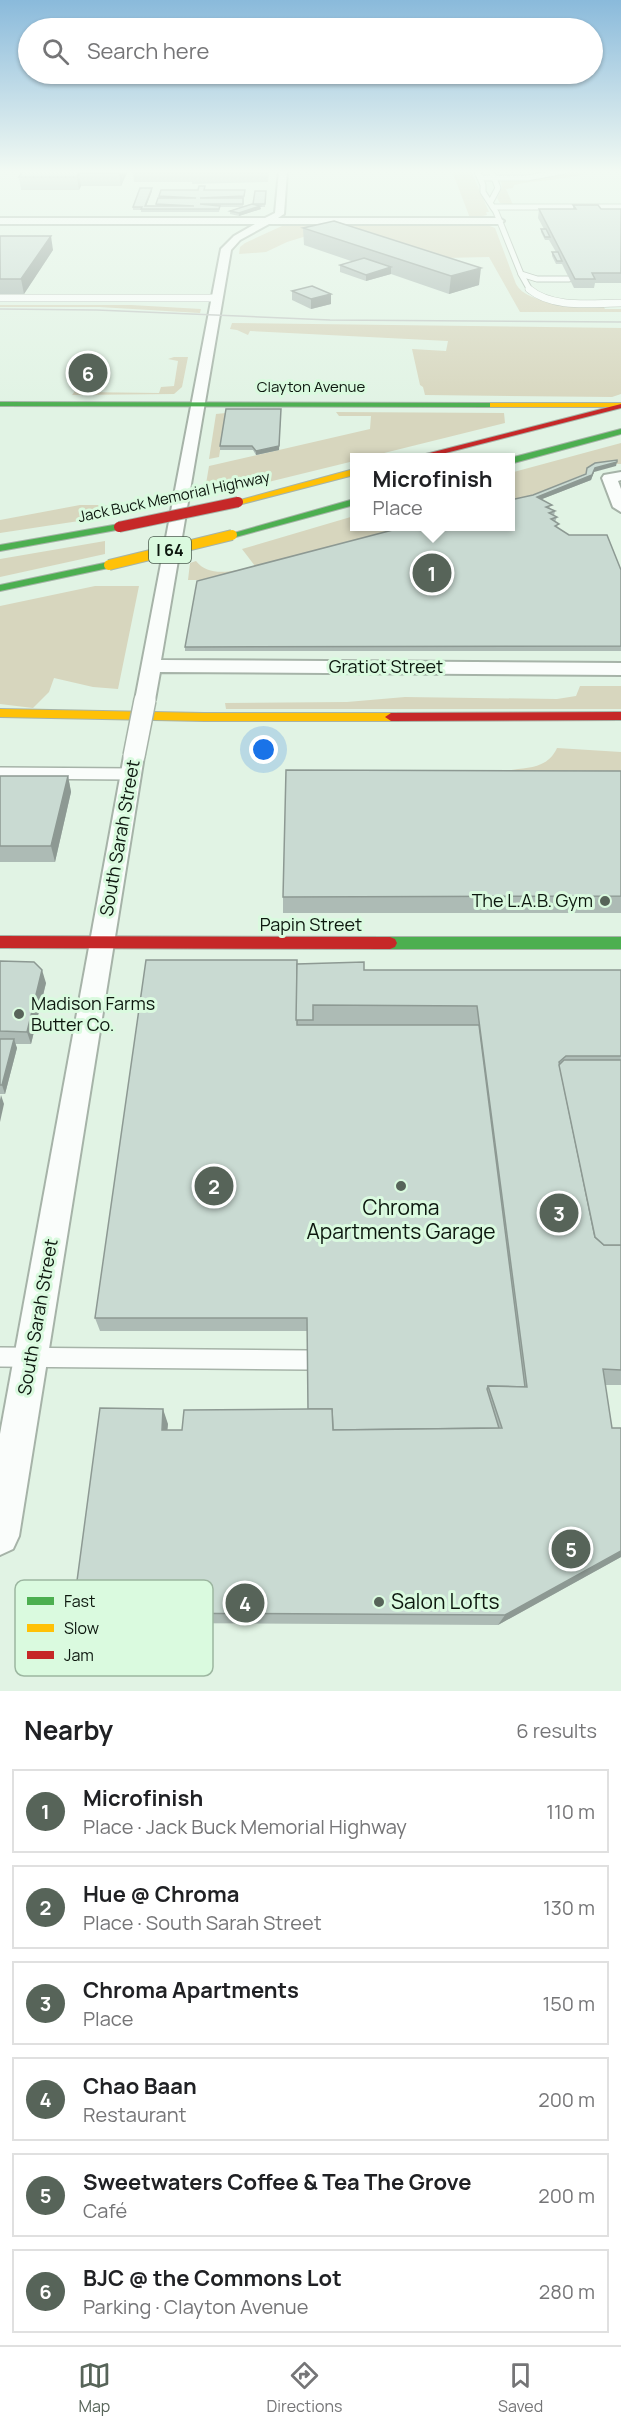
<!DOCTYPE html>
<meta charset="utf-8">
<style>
body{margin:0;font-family:Manrope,sans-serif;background:#f2f2f2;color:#202124}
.you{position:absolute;left:264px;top:750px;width:21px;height:21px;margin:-15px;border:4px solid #fff;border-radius:50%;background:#1a73e8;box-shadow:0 0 0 9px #1a73e833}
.badge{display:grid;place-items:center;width:39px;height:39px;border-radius:50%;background:#576459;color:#fff;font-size:20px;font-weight:700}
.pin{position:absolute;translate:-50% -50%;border:3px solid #fff;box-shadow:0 2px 6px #0006}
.popup{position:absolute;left:350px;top:453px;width:165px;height:78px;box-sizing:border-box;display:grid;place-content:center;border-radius:0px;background:#fff;filter:drop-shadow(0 2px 4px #0005);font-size:20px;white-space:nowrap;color:#757577}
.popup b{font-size:22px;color:#202124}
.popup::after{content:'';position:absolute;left:50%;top:100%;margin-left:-12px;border:12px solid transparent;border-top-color:#fff}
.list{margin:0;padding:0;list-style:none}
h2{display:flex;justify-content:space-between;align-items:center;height:78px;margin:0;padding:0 24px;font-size:26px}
h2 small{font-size:20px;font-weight:400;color:#757577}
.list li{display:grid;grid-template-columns:39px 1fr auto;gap:18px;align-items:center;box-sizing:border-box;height:84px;margin:0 12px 12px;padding:0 12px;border:2px solid #e0e0e0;border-radius:0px}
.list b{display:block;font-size:22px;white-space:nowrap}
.list p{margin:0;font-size:20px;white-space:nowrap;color:#757577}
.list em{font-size:20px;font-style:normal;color:#757577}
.icon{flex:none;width:33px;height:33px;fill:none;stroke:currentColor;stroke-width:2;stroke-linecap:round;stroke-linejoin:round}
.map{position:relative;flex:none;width:621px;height:1691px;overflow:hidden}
.search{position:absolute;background:#fff;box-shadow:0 2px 4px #0004;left:18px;right:18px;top:18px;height:66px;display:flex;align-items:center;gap:15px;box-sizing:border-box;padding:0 21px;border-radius:33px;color:#757577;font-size:22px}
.sheet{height:654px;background:#fff}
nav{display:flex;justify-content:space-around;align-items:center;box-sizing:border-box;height:84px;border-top:2px solid #e0e0e0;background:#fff;font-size:16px;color:#757577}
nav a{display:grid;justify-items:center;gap:3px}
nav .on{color:#576459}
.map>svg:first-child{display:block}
.green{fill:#d7d6be}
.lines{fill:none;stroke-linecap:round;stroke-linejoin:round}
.lane-far3-casing{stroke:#a6b3a8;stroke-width:7}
.lane-far2-casing{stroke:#a6b3a8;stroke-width:8}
.lane-far1-casing{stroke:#a6b3a8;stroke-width:14}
.lane-casing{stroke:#a6b3a8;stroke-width:22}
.street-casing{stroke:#a6b3a8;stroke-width:4}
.fast-casing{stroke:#a6b3a8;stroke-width:2}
.slow-casing{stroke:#a6b3a8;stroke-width:2}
.jam-casing{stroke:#a6b3a8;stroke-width:2}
.lane-far3{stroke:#fafdfb;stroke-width:5}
.lane-far2{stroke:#fafdfb;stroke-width:7}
.lane-far1{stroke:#fafdfb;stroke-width:11}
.lane{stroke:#fafdfb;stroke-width:19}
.street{fill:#fafdfb;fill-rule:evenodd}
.fast{fill:#4caf50;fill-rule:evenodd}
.slow{fill:#ffc107;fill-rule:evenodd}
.jam{fill:#c62828;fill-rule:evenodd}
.tram{stroke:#c3c8c5;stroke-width:1.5}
.street-bridge-casing{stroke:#a6b3a8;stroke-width:24;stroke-linecap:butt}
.slow-bridge-casing{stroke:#a6b3a8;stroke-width:12;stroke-linecap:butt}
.jam-bridge-casing{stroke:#a6b3a8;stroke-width:12;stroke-linecap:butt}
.street-bridge{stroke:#fafdfb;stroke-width:21}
.slow-bridge{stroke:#ffc107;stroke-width:10}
.jam-bridge{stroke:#c62828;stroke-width:10}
.wall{fill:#adbbb5}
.shaded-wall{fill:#8d9993}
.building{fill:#c9dad2;stroke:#8d9993;stroke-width:1.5}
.poi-dot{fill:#576459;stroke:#dafadf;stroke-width:2}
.labels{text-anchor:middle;stroke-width:6;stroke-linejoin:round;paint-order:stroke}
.far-street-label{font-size:15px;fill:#0c170e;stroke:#dafadf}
.shield{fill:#dafadf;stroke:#4a5b4d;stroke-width:1.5}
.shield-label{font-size:16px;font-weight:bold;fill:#0c170e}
.street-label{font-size:18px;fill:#0c170e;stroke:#dafadf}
.poi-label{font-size:18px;fill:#0c170e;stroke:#dafadf;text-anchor:end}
.near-poi-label{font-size:21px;fill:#0c170e;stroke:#dafadf}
.key{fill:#dafadf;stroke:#9cb6a0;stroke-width:1.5}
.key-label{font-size:16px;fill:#0c170e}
</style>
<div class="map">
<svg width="621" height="1691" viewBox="0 0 621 1691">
<rect width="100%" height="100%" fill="#e1f3e4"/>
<g class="green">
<polygon points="452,171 471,171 489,212 486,212 487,215 473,218 408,218 470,218"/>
<path d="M576,172l9,2c-23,6 -47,6 -71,11l-1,3 -7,1 7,16 -13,-2 -3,-5 5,-10 -1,-7 28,-1z"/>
<path d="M289,223l-2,2 198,-1 10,4 21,56c11,22 65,20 87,22l2,3h16v3h-101l-31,-55 -45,1 -131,-24 -26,8 -21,10 -27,2 1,-7 5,-4 37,-17h-11z"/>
<polygon points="0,305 131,305 201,309 200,313 99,307 0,307"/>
<polygon points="232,323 621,328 621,394 612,397 425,395 423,387 420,385 412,349 446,351 448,341 250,331 248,335 237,330 230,329"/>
<polygon points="174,357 188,357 182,387 174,394 72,395 78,387 81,388 80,392 159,393 161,387 174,386 178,361 168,359"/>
<polygon points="336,412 504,413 505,423 368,457 354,458 354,461 244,488 205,490 209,466 370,429 371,416 339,416"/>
<polygon points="226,413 219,457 209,459 216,414"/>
<polygon points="621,443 621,464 608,464 510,505 510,473"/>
<polygon points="80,505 124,505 125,514 0,533 0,520"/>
<path d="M354,516v10l71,1 -206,53h-31l2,-17 6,-2c14,18 41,9 59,5l-13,-17z"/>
<polygon points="105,541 105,554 0,577 0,559"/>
<polygon points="95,586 139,586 118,689 93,687 54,678 49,692 33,708 0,704 0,606"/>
<polygon points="580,686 621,686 621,709 226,709 225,703 347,702 405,697 557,699 576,696"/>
<path d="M557,748l64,4v20l-116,-1c21,-4 42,-1 52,-23z"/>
</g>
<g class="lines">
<defs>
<g id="lane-far3">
<polyline points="477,171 483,185 483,192 496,212 521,274 537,279 569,279"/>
<polyline points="480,178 527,178 565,171"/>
<polyline points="491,201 498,188 492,173"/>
<polyline points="493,207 621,207"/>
<polyline points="521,274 530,290"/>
</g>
<g id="lane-far2">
<path d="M529,289c24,20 63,14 92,14"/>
<polyline points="0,298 217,298"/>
</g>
<polyline id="lane-far1" points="0,773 131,774"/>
<polyline id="lane" points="0,1357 308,1360"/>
<g id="street">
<polygon points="279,171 287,171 284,214 278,218 499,218 504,221 499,224 269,224 240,240 231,250 161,660 621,663 621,675 160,672 155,700 152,704 138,704 135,700 221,249 234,236 255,224 0,224 0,218 265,218 275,213"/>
<polygon points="621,472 621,480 618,481 621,489 621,512 613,507 602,478 604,475"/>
<polygon points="134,749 141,751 144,756 19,1536 13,1549 0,1555 0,1434 124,756 127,751"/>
</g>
<g id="fast">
<polygon points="0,402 493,403 497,405 493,407 0,406"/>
<polygon points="621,429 621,434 510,464 510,458"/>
<polygon points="354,499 354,505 232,538 227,535"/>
<polygon points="119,524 122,525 122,529 0,551 0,545"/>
<polygon points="109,562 113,563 113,567 0,591 0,585"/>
<polygon points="390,937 621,937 621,949 390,949 385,947 383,943 385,939"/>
</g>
<g id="slow">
<rect x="490" y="403" width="131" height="4"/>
<polygon points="354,469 354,475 238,505 233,502"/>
<polygon points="0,709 204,713 391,713 397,717 391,721 204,721 0,717"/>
</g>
<g id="jam">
<polygon points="621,404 621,408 426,458 410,458"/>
<polygon points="621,712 621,720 391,721 385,717 391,713"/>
<polygon points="0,936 390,937 395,939 397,943 395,947 390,949 0,948"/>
</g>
</defs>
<use href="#lane-far3" class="lane-far3-casing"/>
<use href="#lane-far2" class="lane-far2-casing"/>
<use href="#lane-far1" class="lane-far1-casing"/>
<use href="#lane" class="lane-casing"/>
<use href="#street" class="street-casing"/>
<use href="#fast" class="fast-casing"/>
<use href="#slow" class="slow-casing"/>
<use href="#jam" class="jam-casing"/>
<use href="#lane-far3" class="lane-far3"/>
<use href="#lane-far2" class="lane-far2"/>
<use href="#lane-far1" class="lane-far1"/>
<use href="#lane" class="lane"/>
<use href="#street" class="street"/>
<use href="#fast" class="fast"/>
<use href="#slow" class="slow"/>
<use href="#jam" class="jam"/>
<polyline class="tram" points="0,309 97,310 330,320 621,322"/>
<defs>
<polyline id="street-bridge" points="134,756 145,700"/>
<polyline id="slow-bridge" points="109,565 232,535"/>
<polyline id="jam-bridge" points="119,527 238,502"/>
</defs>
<use href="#street-bridge" class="street-bridge-casing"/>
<use href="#slow-bridge" class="slow-bridge-casing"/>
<use href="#jam-bridge" class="jam-bridge-casing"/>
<use href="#street-bridge" class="street-bridge"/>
<use href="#slow-bridge" class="slow-bridge"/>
<use href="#jam-bridge" class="jam-bridge"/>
</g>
<g class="wall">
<polygon points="23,171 128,171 121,186 81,186 79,190 21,190 19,177"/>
<polygon points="133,171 269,171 268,182 192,184 192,182 134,182"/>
<polygon points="205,189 205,190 245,190 243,207 253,204 266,191 265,207 260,207 261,209 239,216 230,214 230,211 241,207 220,207 219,212 141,212 141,210 133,210 133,207 152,191 146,206 156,206 159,196"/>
<polygon points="573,205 601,209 621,209 621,283 595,283 594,288 574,288 562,264 556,264 552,256 552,252 556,252 549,240 545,240 541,232 541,229 544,229 538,218 539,209 573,209"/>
<polygon points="303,228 479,285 449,294 391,274 366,281 340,272 340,265 354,262 304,245"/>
<polygon points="0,236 53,250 24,294 0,294"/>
<polygon points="292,291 331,294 331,304 311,309 292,300"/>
<polygon points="226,409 279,450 256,455 253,450 220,450 220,446"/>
<polygon points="616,466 594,472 591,480 542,499 551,509 555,511 554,516 557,517 555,522 558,528 621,570 621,651 185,651 185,647 533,495 586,474"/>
<polygon points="621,771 621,913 283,913 283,897"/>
<polygon points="0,776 68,776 71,792 55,862 0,862"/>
<polygon points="0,961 46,983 31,1044 15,1044 17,1048 5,1094 0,1094"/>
<polygon points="297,964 364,970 621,970 621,1385 605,1385 612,1428 621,1428 621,1557 498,1625 147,1623 142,1613 142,1606 83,1606 75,1596 168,1424 167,1430 182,1430 308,1409 307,1331 100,1331 95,1318"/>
</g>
<g class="shaded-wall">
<polygon points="120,171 128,171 121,186 119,173"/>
<polygon points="79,173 81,186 79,190 77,177"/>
<polygon points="152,188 152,191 145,209 145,206"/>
<polygon points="260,206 261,209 239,216 239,213"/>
<polygon points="51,236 53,250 24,294 21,279"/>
<polygon points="391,267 391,274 366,281 366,275"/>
<polygon points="481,268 479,285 449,294 451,276"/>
<polygon points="331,294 331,304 311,309 311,299"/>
<polygon points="281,409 279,450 256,455 256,451"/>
<polygon points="617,462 616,466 594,472 591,480 537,501 537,497 592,475 595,468"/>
<polygon points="68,776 71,792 55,862 51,846"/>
<polygon points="42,970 46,983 31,1044 27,1032"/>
<polygon points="14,1039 17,1048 5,1094 2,1085"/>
<polygon points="1,1095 4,1104 0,1122 0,1100"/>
<polygon points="163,1409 168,1424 166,1444 162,1430"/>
<polygon points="621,1551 621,1557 498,1625 505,1615"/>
</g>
<g class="building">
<polygon points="23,171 120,171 119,173 79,173 77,177 19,177"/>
<polygon points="191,171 222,171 191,172"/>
<polygon points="199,186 205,186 204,190 245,190 244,196 200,198 243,198 243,204 200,204 220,206 219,209 141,209 142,207 133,207 140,188 152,188 145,206 194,206 156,204 158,198 196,198 159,196 161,190 198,190"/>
<polygon points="255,191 266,191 265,204 253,204"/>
<polygon points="252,204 260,206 239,213 230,211"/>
<polygon points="573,205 598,205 601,209 621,209 621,273 592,273 595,279 575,279 539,209 576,209"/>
<polygon points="334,221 481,268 451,276 303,228"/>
<polygon points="541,229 546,229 550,237 545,237"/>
<polygon points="0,236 51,236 21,279 0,279"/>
<polygon points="552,252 558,252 562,261 557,261"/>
<polygon points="364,258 391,267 366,275 340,265"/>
<polygon points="312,286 331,294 311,299 292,291"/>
<polygon points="226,409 281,409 279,446 256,451 252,446 220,446"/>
<polygon points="617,460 617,462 595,468 592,475 537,497 552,505 546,507 555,511 549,513 557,517 551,519 559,524 555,526 569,535 607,535 621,570 621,646 185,647 197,581 408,526 510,526 510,500 533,495 586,474 587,468 595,463"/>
<polygon points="286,770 621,771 621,896 283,897"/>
<polygon points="0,776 68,776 51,846 0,846"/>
<polygon points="146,960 297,960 297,1025 479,1025 525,1387 488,1386 487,1389 499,1428 333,1430 332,1409 308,1409 307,1318 95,1318"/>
<polygon points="0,961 34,962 42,970 27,1032 0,1031"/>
<polygon points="364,962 364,970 621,970 621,1056 566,1056 559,1062 595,1237 604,1245 621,1245 621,1370 603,1369 612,1428 621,1428 621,1551 505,1615 142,1613 144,1596 75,1596 100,1408 163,1409 162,1430 182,1430 184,1410 308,1409 332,1409 333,1430 502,1428 488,1386 527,1387 477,1006 313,1005 313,1020 296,1020 297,964"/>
<polygon points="0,1039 14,1039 2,1085 0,1085"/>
<polygon points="564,1060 621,1060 621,1245 604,1245 595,1237 559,1065"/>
</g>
<linearGradient id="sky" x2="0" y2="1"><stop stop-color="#8abadb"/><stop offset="0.42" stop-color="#f2faf3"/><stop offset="1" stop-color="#f2faf3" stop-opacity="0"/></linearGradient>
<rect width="621" height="408" fill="url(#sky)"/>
<g class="poi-dot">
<circle cx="605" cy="901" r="6"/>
<circle cx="19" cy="1014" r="6"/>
<circle cx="401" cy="1186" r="6"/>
<circle cx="379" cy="1602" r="6"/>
</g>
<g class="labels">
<g class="far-street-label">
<text x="311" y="392">Clayton Avenue</text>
<text transform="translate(174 497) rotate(-12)" y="5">Jack Buck Memorial Highway</text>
</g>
<rect class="shield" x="149" y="537" width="42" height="26" rx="4.5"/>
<g class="shield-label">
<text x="170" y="556">I 64</text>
</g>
<g class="street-label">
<text x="386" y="673">Gratiot Street</text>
<text transform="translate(120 838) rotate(-80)" y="6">South Sarah Street</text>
<text x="311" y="931">Papin Street</text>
<text transform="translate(38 1317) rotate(-80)" y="6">South Sarah Street</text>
</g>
<g class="poi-label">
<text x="593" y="907">The L.A.B. Gym</text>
<text x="31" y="1010" text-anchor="start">Madison Farms<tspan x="31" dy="21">Butter Co.</tspan></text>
</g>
<g class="near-poi-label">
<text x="401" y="1215">Chroma<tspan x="401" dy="24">Apartments Garage</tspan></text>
<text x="391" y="1609" text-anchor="start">Salon Lofts</text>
</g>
</g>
<rect x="15" y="1580" width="198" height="96" rx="9" class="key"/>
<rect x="27" y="1597" width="27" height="8" fill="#4caf50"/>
<rect x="27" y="1624" width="27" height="8" fill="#ffc107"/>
<rect x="27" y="1651" width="27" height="8" fill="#c62828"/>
<g class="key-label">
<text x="64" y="1607">Fast</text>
<text x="64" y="1634">Slow</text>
<text x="64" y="1661">Jam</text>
</g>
</svg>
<div class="you"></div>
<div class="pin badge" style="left:432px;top:573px">1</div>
<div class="popup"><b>Microfinish</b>Place</div>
<div class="pin badge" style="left:214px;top:1186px">2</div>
<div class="pin badge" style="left:559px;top:1213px">3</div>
<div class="pin badge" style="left:245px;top:1603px">4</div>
<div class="pin badge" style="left:571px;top:1549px">5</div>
<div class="pin badge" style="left:88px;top:373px">6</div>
<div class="search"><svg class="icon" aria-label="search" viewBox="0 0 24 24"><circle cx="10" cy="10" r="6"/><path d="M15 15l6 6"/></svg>Search here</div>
</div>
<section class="sheet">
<h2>Nearby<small>6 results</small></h2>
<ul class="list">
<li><span class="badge">1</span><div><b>Microfinish</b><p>Place · Jack Buck Memorial Highway</p></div><em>110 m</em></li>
<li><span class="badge">2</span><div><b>Hue @ Chroma</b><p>Place · South Sarah Street</p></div><em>130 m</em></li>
<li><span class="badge">3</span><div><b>Chroma Apartments</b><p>Place</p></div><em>150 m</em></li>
<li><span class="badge">4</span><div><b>Chao Baan</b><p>Restaurant</p></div><em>200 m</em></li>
<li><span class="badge">5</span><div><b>Sweetwaters Coffee &amp; Tea The Grove</b><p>Café</p></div><em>200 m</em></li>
<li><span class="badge">6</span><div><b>BJC @ the Commons Lot</b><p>Parking · Clayton Avenue</p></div><em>280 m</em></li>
</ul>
</section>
<nav>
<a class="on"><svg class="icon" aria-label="map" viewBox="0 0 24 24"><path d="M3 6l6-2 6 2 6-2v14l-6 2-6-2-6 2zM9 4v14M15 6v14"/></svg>Map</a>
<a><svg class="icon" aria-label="directions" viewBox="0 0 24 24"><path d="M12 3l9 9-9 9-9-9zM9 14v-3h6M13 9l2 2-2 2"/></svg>Directions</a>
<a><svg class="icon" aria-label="saved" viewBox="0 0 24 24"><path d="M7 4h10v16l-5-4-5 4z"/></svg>Saved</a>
</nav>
